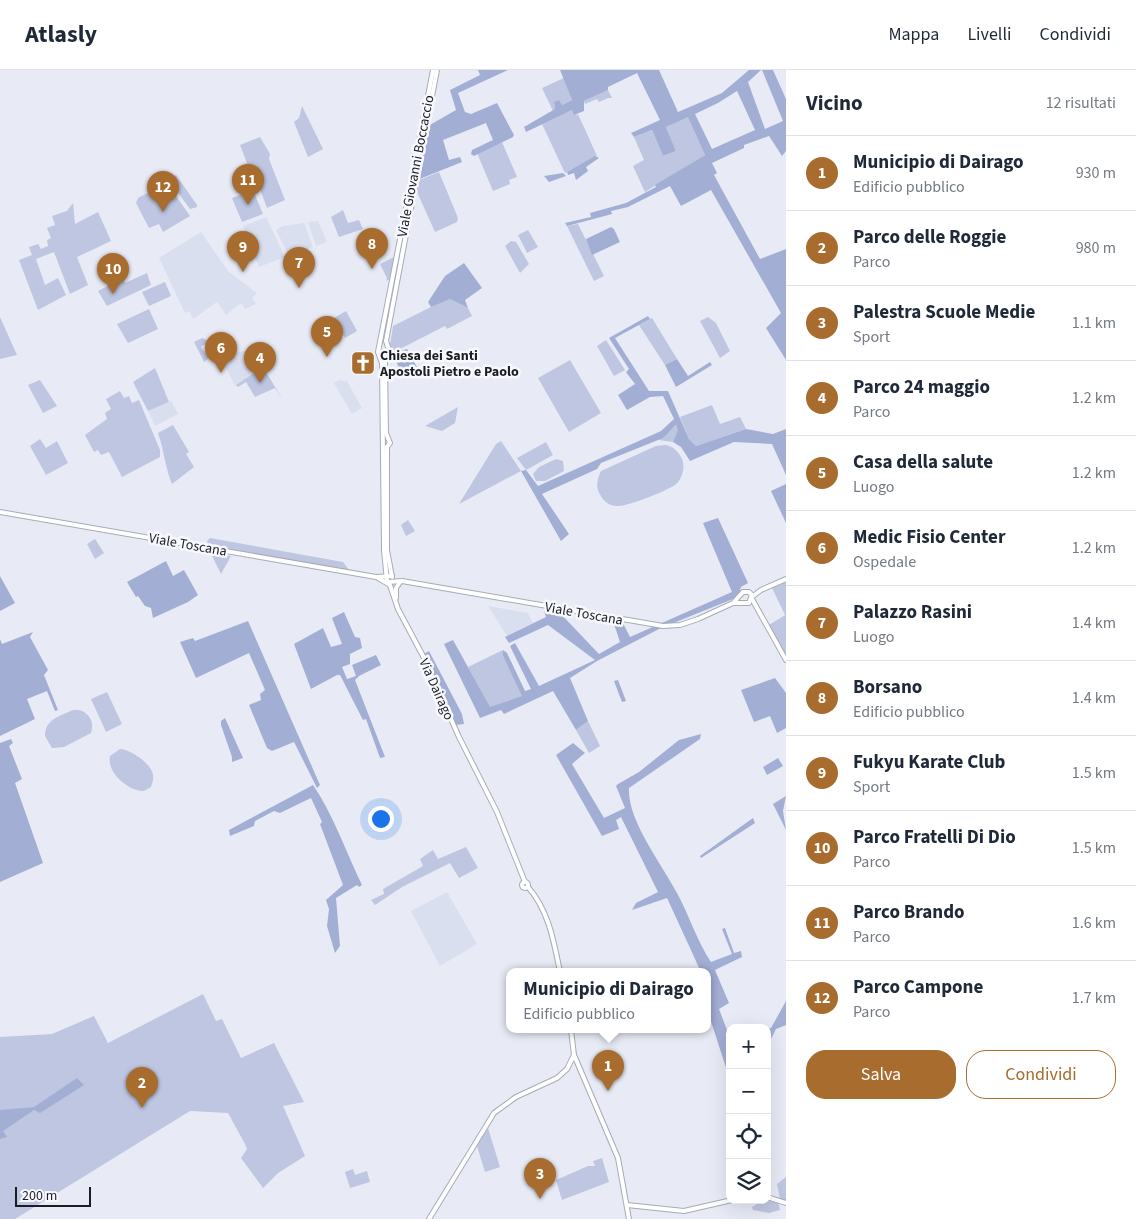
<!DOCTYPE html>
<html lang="it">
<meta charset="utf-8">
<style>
body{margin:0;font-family:"Source Sans 3",sans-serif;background:#f6f6f7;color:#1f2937}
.controls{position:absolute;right:15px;bottom:15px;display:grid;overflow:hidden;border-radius:10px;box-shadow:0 5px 20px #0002}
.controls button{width:45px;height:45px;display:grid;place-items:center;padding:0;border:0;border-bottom:1px solid #e0e1e3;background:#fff;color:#1f2937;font:25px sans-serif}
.scale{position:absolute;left:15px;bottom:12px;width:76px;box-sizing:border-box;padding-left:5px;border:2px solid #1c1d21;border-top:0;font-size:14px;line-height:18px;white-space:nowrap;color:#1c1d21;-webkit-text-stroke:4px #f7f9ff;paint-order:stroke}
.you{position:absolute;left:380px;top:748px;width:18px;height:18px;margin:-12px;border:4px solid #fff;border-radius:50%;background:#1a73e8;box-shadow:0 0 0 8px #1a73e833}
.badge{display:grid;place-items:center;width:32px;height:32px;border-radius:50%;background:#a86c2e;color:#fff;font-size:16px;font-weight:700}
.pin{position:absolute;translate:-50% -41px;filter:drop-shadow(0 1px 2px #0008)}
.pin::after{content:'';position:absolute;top:26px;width:18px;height:15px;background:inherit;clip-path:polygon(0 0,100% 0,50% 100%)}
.popup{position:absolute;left:506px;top:898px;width:205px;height:65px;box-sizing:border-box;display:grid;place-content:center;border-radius:10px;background:#fff;filter:drop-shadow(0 1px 4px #0005);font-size:16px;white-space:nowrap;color:#747a83}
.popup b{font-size:19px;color:#1f2937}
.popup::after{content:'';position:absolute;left:50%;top:100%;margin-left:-10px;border:10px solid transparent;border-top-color:#fff}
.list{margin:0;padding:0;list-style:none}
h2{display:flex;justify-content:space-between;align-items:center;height:65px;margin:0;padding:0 20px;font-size:21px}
h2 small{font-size:16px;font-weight:400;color:#747a83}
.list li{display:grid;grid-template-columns:32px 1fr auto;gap:15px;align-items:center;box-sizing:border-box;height:75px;padding:0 20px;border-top:1px solid #e0e1e3}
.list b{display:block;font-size:19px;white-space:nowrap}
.list p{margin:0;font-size:16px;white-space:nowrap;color:#747a83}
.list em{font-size:16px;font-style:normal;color:#747a83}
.actions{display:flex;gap:10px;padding:15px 20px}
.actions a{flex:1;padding:11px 0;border:1px solid #a86c2e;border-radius:20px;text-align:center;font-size:18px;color:#a86c2e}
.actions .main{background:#a86c2e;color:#fff}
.icon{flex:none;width:28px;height:28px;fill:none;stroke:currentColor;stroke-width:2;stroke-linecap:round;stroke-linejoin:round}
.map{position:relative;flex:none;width:786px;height:1149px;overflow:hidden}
header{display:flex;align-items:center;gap:30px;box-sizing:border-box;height:70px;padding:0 25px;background:#fff;border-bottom:1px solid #e0e1e3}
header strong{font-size:24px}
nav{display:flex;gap:28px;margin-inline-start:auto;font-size:18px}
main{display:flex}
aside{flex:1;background:#fff}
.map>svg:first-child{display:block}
.built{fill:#dadff0}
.green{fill:#bec6e1}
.forest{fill:#a3aed5;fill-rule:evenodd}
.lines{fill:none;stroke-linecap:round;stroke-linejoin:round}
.minor-casing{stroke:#a8abb4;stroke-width:6}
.minor{stroke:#fff;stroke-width:4}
.labels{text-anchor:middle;stroke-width:5;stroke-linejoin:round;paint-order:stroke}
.street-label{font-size:14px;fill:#1c1d21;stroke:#f7f9ff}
.poi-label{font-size:14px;font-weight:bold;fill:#1c1d21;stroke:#f7f9ff;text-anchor:start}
</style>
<header>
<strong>Atlasly</strong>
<nav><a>Mappa</a><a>Livelli</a><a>Condividi</a></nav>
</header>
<main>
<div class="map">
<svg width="786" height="1149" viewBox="0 0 786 1149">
<rect width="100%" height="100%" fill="#e8ebf6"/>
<g class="built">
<polygon points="266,147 285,187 259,197 243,156"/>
<polygon points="318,151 327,172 316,176 308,152"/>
<polygon points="304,153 313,177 289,186 276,160 283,156"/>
<polygon points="201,162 228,201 257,223 252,228 256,234 245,239 241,233 226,245 217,232 193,249 189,241 185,243 159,188"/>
<polygon points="250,280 252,284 249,289 257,301 235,316 220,286"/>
<polygon points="339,310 347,311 362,338 352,344 334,313"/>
<polygon points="171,331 178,344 155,356 148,341"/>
<polygon points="488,536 528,543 533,553 507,566"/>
<polygon points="447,822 477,874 440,896 411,841"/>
</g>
<g class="green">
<polygon points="564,8 572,30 562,35 554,33 555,39 553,41 542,18"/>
<polygon points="608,20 612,28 608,28 599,32 597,29 585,34 584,31"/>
<polygon points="302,36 323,79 308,87 294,52 299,48"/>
<polygon points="572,40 576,45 578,44 597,86 565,103 542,54"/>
<polygon points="688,46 705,85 645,122 633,96 644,90 634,67 652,60 663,86 676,81 666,57"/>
<polygon points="260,67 270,84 269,89 285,130 267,138 258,114 255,114 240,75"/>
<polygon points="502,72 517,107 509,110 510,114 493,121 477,83"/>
<polygon points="439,102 458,148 457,152 435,162 417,122 419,110"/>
<polygon points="176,105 197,135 197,137 190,139 169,110"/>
<polygon points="167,113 190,146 163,162 159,154 149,158 136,133 138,128"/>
<polygon points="253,120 263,144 242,152 232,128"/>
<polygon points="73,133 75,154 98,142 111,171 77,187 88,215 70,224 54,182 36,189 45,215 58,208 66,225 38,240 19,190 32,185 29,177 38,174 41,179 48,176 47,170 51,168 47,158 55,155 52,146 67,141"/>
<polygon points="343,140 348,153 359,150 363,159 339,167 331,147"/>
<polygon points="578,154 604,206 594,211 567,156"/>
<polygon points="528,160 538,177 527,183 518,165"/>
<polygon points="511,171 516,172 529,194 520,203 505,176"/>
<polygon points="394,187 390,209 386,211 387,208 380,194"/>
<polygon points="147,203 151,215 107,236 98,221 119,210 123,209 125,213"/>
<polygon points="165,212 171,226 149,236 142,222"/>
<polygon points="450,229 468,238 472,246 447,259 445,256 398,280 392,280 390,274 393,256 445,230"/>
<polygon points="149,239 158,259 128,273 117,254"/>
<polygon points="346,241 357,261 345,268 334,248"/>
<polygon points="0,247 17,285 0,289"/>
<polygon points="708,247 716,253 730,281 720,288 700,251"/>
<polygon points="652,248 677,289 665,295 639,255"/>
<polygon points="202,268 207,270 214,285 211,287 207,274 203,275 201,277 209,288 204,292 194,272"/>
<polygon points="606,270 625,300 614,306 597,276"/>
<polygon points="570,290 601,343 569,362 538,308"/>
<polygon points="263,297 283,330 275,318 255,327 246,312 238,317 236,315"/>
<polygon points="155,298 169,332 148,341 133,312"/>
<polygon points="40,310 57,336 43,343 28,315"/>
<polygon points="120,321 124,328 129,326 132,333 139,330 160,380 160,387 122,407 109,382 101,385 98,380 94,382 85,365 107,349 105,343 111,339 106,329"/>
<polygon points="712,335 720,354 740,347 746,359 696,376 689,369 680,347"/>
<polygon points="458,337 455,353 442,361 425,356"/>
<path d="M173,355l16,27 -3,2 8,13 -22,17c-7,-17 -8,-34 -14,-51z"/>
<polygon points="677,355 679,360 673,372 659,370"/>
<polygon points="40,369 46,378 57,371 68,393 46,405 30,376"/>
<polygon points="501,371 521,401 459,434 496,374"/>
<polygon points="546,372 553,385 526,400 517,388"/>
<path d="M666,375c7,2 11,5 15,12 5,8 2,22 -6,28 -9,6 -48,22 -58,21 -7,0 -13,-4 -16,-10 -6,-8 -4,-16 0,-25l55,-25z"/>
<polygon points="556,389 563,391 564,401 545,411 536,411 533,404 539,397"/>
<polygon points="408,450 415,461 406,466 401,455"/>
<polygon points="210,468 343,492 349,500 209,476 207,471"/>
<polygon points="95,469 104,483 95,489 87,474"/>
<polygon points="210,482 231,486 221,504"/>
<polygon points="786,512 786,587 769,555 785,545 772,518"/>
<polygon points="503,580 503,586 523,626 490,638 468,597"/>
<polygon points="107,622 122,654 106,662 91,629"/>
<path d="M73,640c13,-2 23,11 18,23l-27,14 -12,1 -7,-12c0,-17 15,-20 28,-26z"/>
<polygon points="588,651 600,676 589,683 576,660"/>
<path d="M120,679c10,0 32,15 33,26 1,4 -1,8 -2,12l-7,4c-15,1 -38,-19 -34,-35z"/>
<polygon points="466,777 478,798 459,808 450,793 402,817 375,835 371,830 384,824 383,819 423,796 420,789 433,780 438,789"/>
<polygon points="203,924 216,951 222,949 241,988 274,973 304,1032 283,1036 305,1086 278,1103 263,1118 241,1088 247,1079 245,1074 228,1043 190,1041 15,1149 0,1149 0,967 52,964 94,946 108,973"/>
<polygon points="488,1058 500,1097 485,1102 477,1076"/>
<polygon points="602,1088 609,1112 562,1130 556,1110 588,1096 595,1096 593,1091"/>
<polygon points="353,1099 355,1105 367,1101 370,1112 350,1118 345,1102"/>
<polygon points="786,1107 786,1131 780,1129 777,1114"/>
<polygon points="767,1128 778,1132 780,1140 769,1143 753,1140 752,1137"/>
</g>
<g class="forest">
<polygon points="478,0 508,0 458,23 465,42 471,44 497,33 514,65 513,67 474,86 471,84 472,80 493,70 486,53 443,70 449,90 460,87 462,92 417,110 428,56 456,40 450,20 480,5"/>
<path d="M560,0h99l19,42 44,-19 27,-23h12l-13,12 17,47 18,-8 -21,-51h11l13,29v52l-4,5 -13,-20 -25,9v3l-32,15 5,10 -3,2 46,84 26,-10v111l-20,-32 15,-15 -70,-123 -30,16 -11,-20 -42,21 -17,4 1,3 -45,12 -2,-3 26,-6 -1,-4 36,-10 30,-16 -1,-2 50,-30 -17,-38 -22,10 10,24 -13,5 -11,-26 -18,7 -3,-4 29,-13 -23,-47 -29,14v3l-24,11v10l-10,4 -2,-5 -46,22 -2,-5 31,-18 -1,-7 5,-2 3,5 10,-5zM737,21l18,39 -43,19 -17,-35 23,-11z"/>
<polygon points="595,86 599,88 586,97 588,101 576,110 574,103 568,105 567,102"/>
<polygon points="563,103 566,106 549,112 544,106"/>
<polygon points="611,157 614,159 620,172 592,185 586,169"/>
<polygon points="464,193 482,218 465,230 468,238 450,229 431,237 428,232 445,206"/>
<polygon points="648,246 650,249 615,268 649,321 668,321 689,369 696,376 746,359 773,364 786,359 786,405 772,374 734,372 690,391 681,377 673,372 678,360 676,355 663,368 601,393 597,399 542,424 569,464 561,471 521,401 526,400 538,416 661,361 674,349 663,326 650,327 627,340 618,325 635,314 626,302 629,299 609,268"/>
<polygon points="407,279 417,297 403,306 392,283"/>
<polygon points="677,289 688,306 710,292 712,295 676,317 665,295"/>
<polygon points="786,414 786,453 771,421"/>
<polygon points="718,448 748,513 741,517 738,527 661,558 597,591 570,608 588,651 576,660 553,621 504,644 501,640 480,648 444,574 453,570 490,637 522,626 503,586 503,580 507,583 525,621 531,619 510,576 515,573 539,616 595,590 548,555 509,573 505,567 546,547 544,541 559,542 599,584 620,572 613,551 623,553 630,567 732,522 703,453"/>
<polygon points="166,491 173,506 184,500 198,525 188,532 153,548 151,538 145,536 138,526 136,527 127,512"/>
<polygon points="0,506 15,533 0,541"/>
<polygon points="344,542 355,567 360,568 362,578 350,584 350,594 342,597 347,609 356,606 352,595 376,585 381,595 359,606 355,610 385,687 380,688 366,649 363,650 340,605 337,605 311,619 294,574 323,558 331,577 342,574 332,548"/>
<polygon points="248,551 320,715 317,718 294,672 272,681 267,678 249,635 261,630 260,624 265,620 249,583 196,608 180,572 193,568 195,571"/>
<polygon points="33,562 30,567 48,600 44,605 58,640 55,641 47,621 27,629 35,649 0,666 0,569 2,574"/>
<polygon points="429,581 462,644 464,654 455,655 424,584"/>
<polygon points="775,608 786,623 786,658 777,663 770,646 754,652 741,620"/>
<polygon points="618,610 626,631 622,632 614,611"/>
<polygon points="225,648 243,688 232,692 232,687 221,655 221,651"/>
<path d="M701,664l-1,5 -71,49c-2,32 33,76 48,105 12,22 20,48 34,69l21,-8 -10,-25 3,-1 9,25 7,-2 1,6 -27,13 14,33 -10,6 11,29v42l-23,-71v-5l4,-5 -4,-12v-15h-6l-34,-74 -35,12 4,-7 22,-11 -37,-75 -5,3 3,9 -17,7 -46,-81 17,-12 12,10 -13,11 32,54 21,-10 -9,-22 2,-2 21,-12 40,-32z"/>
<polygon points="11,669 13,673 9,676 22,709 15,713 43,793 0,812 0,673"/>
<polygon points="778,688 783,696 767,705 763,697"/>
<path d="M313,715c20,29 34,69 49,100l-3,2 -2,-2 -21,13 4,48 -5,7 -8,-27 2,-17 -3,-9 17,-15 -23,-61 2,-2 -11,-24 -31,15 -6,-2 -19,10 -1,5 -24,10 -1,-6z"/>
<polygon points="786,726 783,741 786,760 773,734"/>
<polygon points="753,748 755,753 701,788 700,786"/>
<polygon points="786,931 786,955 776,959 767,977 767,959 771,958"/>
<polygon points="77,1008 84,1015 40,1043 34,1040 3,1061 7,1067 0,1069 0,1040 34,1037"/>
</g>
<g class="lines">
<defs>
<g id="minor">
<polyline points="387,377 390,373 386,363 385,292 390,283 386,271 437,0"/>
<polyline points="387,377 387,480 392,507"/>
<polyline points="0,442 376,507 392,506"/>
<polyline points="378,508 390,515 398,539 423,586 459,667 497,742 525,812"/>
<polyline points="387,511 384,480 382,293 378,282 433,0"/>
<polyline points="388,512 402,511 663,556 680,555 698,549 733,533 743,522 749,522 752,525 749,533 733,533"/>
<polyline points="752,527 761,520 786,509"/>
<polyline points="396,528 396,518 400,512"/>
<polyline points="752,529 786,590"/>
<circle cx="525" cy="815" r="3"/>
<path d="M528,817c21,24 26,55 32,85"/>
<polyline points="571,960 574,985 618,1088 629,1149"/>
<polyline points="767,1127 786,1133"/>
<polyline points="627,1135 684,1141 732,1130"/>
<polyline points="429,1149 494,1043 516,1027 557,1008 567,999 574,985"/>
</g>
</defs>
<use href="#minor" class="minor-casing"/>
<use href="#minor" class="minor"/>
</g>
<defs>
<symbol id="church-square" viewBox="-11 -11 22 22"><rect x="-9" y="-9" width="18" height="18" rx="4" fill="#a86c2e" stroke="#f7f9ff"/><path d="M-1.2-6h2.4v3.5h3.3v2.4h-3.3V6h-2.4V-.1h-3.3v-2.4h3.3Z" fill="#fff"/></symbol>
</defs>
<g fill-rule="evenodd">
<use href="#church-square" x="349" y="279" width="28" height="28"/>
</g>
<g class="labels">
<g class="street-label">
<text transform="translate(415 96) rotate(-79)" y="5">Viale Giovanni Boccaccio</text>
<text transform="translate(188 474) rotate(10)" y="5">Viale Toscana</text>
<text transform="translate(584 543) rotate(10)" y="5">Viale Toscana</text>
<text transform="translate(437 619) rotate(66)" y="5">Via Dairago</text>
</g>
<g class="poi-label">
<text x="380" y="290">Chiesa dei Santi<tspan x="380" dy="16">Apostoli Pietro e Paolo</tspan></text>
</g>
</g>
</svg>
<div class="controls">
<button>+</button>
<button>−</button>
<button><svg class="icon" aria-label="locate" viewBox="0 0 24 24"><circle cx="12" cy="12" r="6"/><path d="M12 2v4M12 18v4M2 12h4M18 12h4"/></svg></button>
<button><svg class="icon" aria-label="layers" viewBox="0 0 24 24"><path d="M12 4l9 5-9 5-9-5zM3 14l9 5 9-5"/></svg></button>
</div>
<div class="scale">200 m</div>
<div class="you"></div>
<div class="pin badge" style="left:608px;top:1021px">1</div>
<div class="popup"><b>Municipio di Dairago</b>Edificio pubblico</div>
<div class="pin badge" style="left:142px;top:1038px">2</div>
<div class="pin badge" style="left:540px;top:1129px">3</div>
<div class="pin badge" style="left:260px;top:313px">4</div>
<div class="pin badge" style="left:327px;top:287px">5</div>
<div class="pin badge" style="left:221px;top:303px">6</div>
<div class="pin badge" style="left:299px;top:218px">7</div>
<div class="pin badge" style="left:372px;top:199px">8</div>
<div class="pin badge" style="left:243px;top:202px">9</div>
<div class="pin badge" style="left:113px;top:224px">10</div>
<div class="pin badge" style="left:248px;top:135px">11</div>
<div class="pin badge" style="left:163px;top:142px">12</div>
</div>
<aside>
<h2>Vicino<small>12 risultati</small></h2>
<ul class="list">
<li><span class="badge">1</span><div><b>Municipio di Dairago</b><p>Edificio pubblico</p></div><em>930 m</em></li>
<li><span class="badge">2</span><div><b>Parco delle Roggie</b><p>Parco</p></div><em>980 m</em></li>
<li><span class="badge">3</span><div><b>Palestra Scuole Medie</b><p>Sport</p></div><em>1.1 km</em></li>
<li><span class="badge">4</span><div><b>Parco 24 maggio</b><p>Parco</p></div><em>1.2 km</em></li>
<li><span class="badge">5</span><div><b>Casa della salute</b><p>Luogo</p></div><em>1.2 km</em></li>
<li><span class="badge">6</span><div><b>Medic Fisio Center</b><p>Ospedale</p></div><em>1.2 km</em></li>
<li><span class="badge">7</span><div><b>Palazzo Rasini</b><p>Luogo</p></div><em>1.4 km</em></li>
<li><span class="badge">8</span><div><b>Borsano</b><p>Edificio pubblico</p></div><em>1.4 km</em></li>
<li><span class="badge">9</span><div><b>Fukyu Karate Club</b><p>Sport</p></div><em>1.5 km</em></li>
<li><span class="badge">10</span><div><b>Parco Fratelli Di Dio</b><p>Parco</p></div><em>1.5 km</em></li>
<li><span class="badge">11</span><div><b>Parco Brando</b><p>Parco</p></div><em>1.6 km</em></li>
<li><span class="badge">12</span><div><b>Parco Campone</b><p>Parco</p></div><em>1.7 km</em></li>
</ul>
<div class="actions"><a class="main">Salva</a><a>Condividi</a></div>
</aside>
</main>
